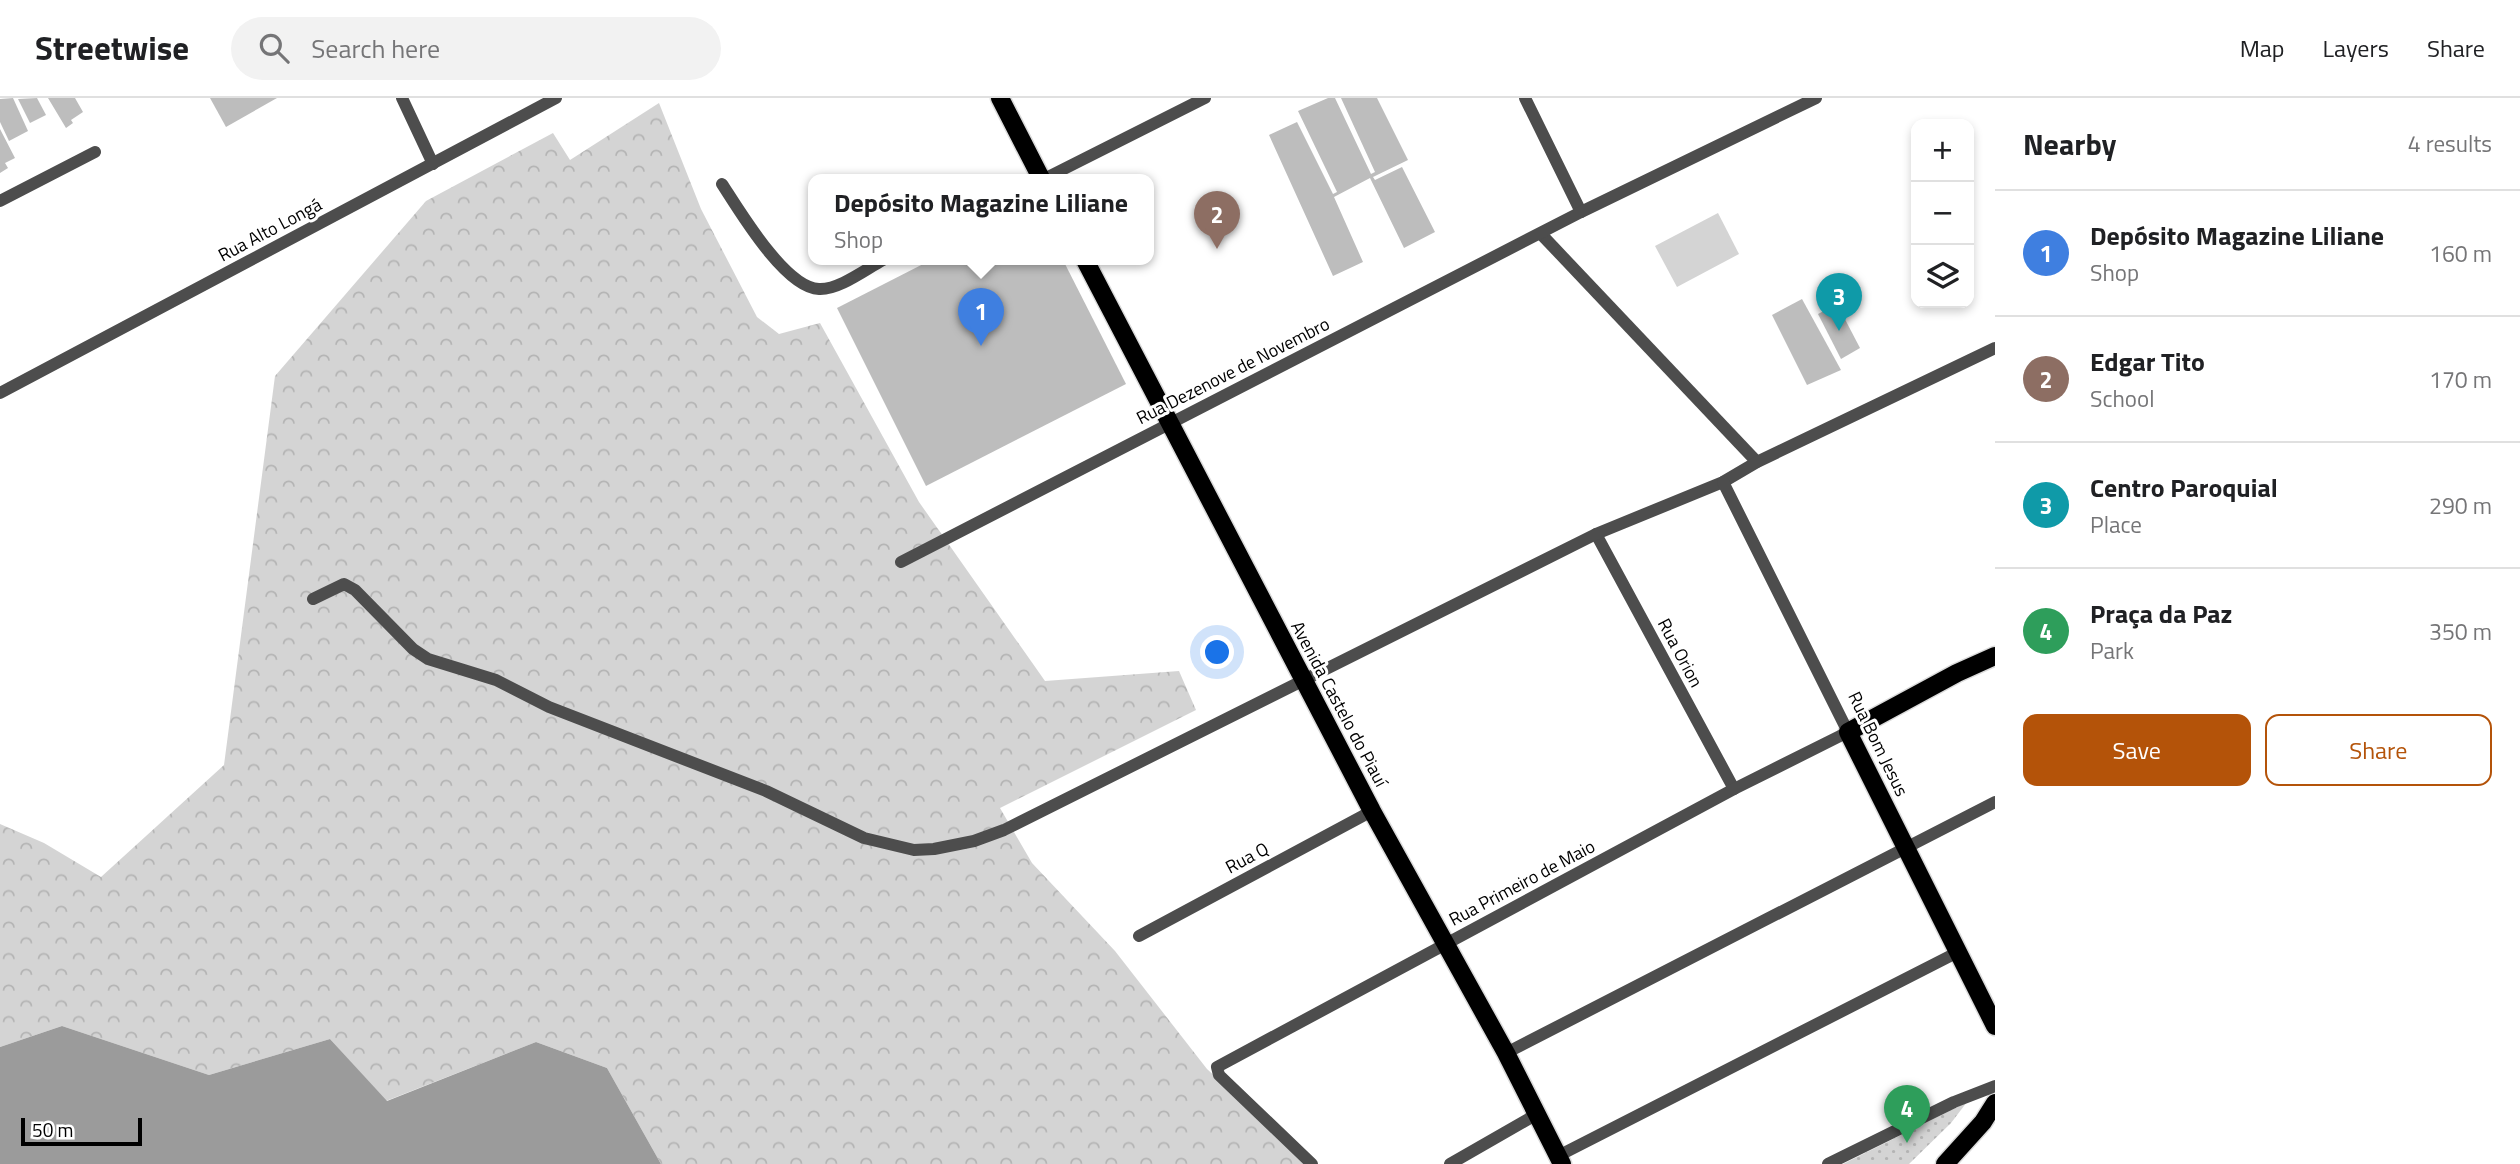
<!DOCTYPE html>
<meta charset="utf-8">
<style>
body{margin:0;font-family:"Titillium Web",sans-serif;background:#f2f2f2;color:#202124}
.controls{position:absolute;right:21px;top:21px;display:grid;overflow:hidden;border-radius:14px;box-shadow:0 4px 10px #0003}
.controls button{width:63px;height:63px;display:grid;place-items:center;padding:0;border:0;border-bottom:2px solid #e0e0e0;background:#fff;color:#202124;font:35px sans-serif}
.scale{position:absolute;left:21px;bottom:18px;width:121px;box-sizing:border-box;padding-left:7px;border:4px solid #000;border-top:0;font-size:19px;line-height:24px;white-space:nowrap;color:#000;-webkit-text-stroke:5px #fff;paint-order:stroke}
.you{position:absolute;left:1218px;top:555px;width:24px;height:24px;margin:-18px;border:5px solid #fff;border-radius:50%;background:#1a73e8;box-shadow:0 0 0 10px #1a73e833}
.badge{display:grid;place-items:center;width:46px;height:46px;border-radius:50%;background:#b45309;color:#fff;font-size:23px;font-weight:700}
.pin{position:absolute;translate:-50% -58px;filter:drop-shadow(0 2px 4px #0008)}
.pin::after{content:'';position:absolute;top:37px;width:24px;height:21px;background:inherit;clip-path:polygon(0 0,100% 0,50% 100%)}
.popup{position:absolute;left:808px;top:76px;width:346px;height:91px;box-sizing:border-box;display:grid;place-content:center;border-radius:14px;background:#fff;filter:drop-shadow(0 2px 5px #0005);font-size:23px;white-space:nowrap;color:#757577}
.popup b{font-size:26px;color:#202124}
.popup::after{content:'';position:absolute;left:50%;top:100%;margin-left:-14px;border:14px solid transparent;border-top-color:#fff}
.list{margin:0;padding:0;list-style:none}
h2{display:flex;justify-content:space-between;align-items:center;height:91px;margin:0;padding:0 28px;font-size:30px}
h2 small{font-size:23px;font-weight:400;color:#757577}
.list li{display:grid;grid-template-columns:46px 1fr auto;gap:21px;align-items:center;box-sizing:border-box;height:126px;padding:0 28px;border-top:2px solid #e0e0e0}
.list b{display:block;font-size:26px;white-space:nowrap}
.list p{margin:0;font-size:23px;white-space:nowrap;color:#757577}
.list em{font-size:23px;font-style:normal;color:#757577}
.actions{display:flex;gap:14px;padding:21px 28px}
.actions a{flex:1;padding:16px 0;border:2px solid #b45309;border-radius:14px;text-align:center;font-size:24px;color:#b45309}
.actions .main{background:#b45309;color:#fff}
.icon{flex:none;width:38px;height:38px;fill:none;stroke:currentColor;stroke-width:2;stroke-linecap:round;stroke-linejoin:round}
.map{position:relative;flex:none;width:1995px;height:1066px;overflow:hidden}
header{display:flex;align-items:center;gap:42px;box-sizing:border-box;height:98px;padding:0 35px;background:#fff;border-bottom:2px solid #e0e0e0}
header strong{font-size:33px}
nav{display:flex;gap:38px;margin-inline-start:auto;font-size:24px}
.search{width:490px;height:63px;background:#f2f2f2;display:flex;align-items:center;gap:18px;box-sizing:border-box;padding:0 24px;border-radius:38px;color:#757577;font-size:26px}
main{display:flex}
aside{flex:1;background:#fff}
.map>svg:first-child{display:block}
.green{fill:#d4d4d4}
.forest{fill:url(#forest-crowns)}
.park{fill:url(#park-dots)}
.water{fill:#9b9b9b}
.building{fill:#bdbdbd}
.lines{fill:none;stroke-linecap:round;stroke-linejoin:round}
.major-casing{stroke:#dbdbdb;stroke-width:21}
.minor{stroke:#4d4d4d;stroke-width:12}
.major{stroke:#000;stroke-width:18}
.labels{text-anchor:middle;stroke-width:6;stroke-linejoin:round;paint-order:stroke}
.street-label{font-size:18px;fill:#000;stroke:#fff}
</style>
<header>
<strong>Streetwise</strong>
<div class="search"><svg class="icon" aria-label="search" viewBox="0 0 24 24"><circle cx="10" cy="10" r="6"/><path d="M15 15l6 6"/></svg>Search here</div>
<nav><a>Map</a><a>Layers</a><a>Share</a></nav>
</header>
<main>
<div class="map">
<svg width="1995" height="1066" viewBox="0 0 1995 1066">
<defs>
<pattern id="forest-crowns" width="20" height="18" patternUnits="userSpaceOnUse" patternTransform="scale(1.75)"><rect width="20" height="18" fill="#d4d4d4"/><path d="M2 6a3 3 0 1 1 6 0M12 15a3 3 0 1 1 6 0" fill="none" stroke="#b4b4b4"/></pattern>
<pattern id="park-dots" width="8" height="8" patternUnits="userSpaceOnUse" patternTransform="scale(1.75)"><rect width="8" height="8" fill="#d4d4d4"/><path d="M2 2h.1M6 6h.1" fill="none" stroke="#b4b4b4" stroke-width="1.8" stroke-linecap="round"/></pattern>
</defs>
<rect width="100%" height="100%" fill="#fff"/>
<polygon class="green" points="1718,115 1739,156 1677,189 1655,148"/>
<polygon class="forest" points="659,5 701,111 757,219 779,236 820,225 919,404 1045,583 1179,573 1196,612 1000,710 1032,765 1115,853 1207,971 1310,1066 661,1066 607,970 536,944 386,1003 330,941 209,977 62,928 0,949 0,726 44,745 101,779 224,667 275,278 426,103 553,35 570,62"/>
<polygon class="park" points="1967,1004 1951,1025 1909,1066 1843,1066"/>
<polygon class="water" points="62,928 209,977 330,941 387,1003 536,944 607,970 661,1066 0,1066 0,949"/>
<g class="building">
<polygon points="13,0 28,33 9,43 0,24 0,1"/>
<polygon points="37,0 46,17 30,25 18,1"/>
<polygon points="48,0 75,0 83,14 71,22 73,25 66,30"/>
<polygon points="210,0 277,0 226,29"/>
<polygon points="1328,0 1335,0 1371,76 1375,74 1341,0 1377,0 1408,62 1373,79 1375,82 1402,69 1435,134 1404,150 1370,80 1334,99 1363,164 1333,178 1269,37 1297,24 1333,96 1337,94 1298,13"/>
<polygon points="0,31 15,60 5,65 8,70 0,75"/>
<polygon points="931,162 1063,162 1126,286 926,388 837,210"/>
<polygon points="1802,201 1841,272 1807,287 1772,217"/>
<polygon points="1837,206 1860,250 1841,261 1818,216"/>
</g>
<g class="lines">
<defs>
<g id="major">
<polyline points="1000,0 1042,82"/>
<polyline points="1085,162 1372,713 1506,955 1562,1066"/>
<polyline points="1995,558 1957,575 1848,634 1995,928"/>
<polyline points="1945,1066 1983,1024 1995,1005"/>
</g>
</defs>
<use href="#major" class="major-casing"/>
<g class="minor">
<polyline points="402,0 433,66"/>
<polyline points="1525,0 1581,114"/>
<polyline points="1042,82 1205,0"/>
<path d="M722,86c17,26 63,104 97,105 20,1 47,-20 64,-29"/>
<polyline points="0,103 95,54"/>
<polyline points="1541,136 1757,364"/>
<polyline points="0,295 556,0"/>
<polyline points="1596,436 1734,691"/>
<polyline points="901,464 1581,114 1816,0"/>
<polyline points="313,501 344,486 355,492 413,551 428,561 496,582 549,609 766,693 864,740 914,752 934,751 974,743 1004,732 1596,436 1723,384 1757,364 1995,250"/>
<polyline points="1139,838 1372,713"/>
<polyline points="1506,955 1995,704"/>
<polyline points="1558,1058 1958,854"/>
<polyline points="1312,1066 1219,977 1217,969 1734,691 1848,634 1723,384"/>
<polyline points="1450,1066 1537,1016"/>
<polyline points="1828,1066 1954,1004 1995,988"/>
</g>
<use href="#major" class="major"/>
</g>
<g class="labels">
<g class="street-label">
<text transform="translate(270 132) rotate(-28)" y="6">Rua Alto Longá</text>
<text transform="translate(1233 273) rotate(-27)" y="6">Rua Dezenove de Novembro</text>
<text transform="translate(1680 555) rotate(62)" y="6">Rua Orion</text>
<text transform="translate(1339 606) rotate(62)" y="6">Avenida Castelo do Piauí</text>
<text transform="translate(1878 646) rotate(64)" y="6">Rua Bom Jesus</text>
<text transform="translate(1247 760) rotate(-28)" y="6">Rua Q</text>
<text transform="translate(1522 785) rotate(-28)" y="6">Rua Primeiro de Maio</text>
</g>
</g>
</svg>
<div class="controls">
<button>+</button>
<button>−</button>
<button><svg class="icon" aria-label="layers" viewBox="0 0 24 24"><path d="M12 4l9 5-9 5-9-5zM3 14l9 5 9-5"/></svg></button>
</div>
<div class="scale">50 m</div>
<div class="you"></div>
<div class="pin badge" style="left:981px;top:248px;background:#3f7fe0">1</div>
<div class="popup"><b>Depósito Magazine Liliane</b>Shop</div>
<div class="pin badge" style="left:1217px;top:151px;background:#8d6e63">2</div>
<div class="pin badge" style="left:1839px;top:233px;background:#0f9aa8">3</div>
<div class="pin badge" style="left:1907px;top:1045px;background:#2e9e5b">4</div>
</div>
<aside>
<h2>Nearby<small>4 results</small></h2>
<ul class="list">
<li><span class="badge" style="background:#3f7fe0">1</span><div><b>Depósito Magazine Liliane</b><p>Shop</p></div><em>160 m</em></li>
<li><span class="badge" style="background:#8d6e63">2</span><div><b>Edgar Tito</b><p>School</p></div><em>170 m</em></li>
<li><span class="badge" style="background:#0f9aa8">3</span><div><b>Centro Paroquial</b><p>Place</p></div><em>290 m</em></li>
<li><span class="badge" style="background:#2e9e5b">4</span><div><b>Praça da Paz</b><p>Park</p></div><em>350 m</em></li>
</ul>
<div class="actions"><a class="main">Save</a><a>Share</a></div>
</aside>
</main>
